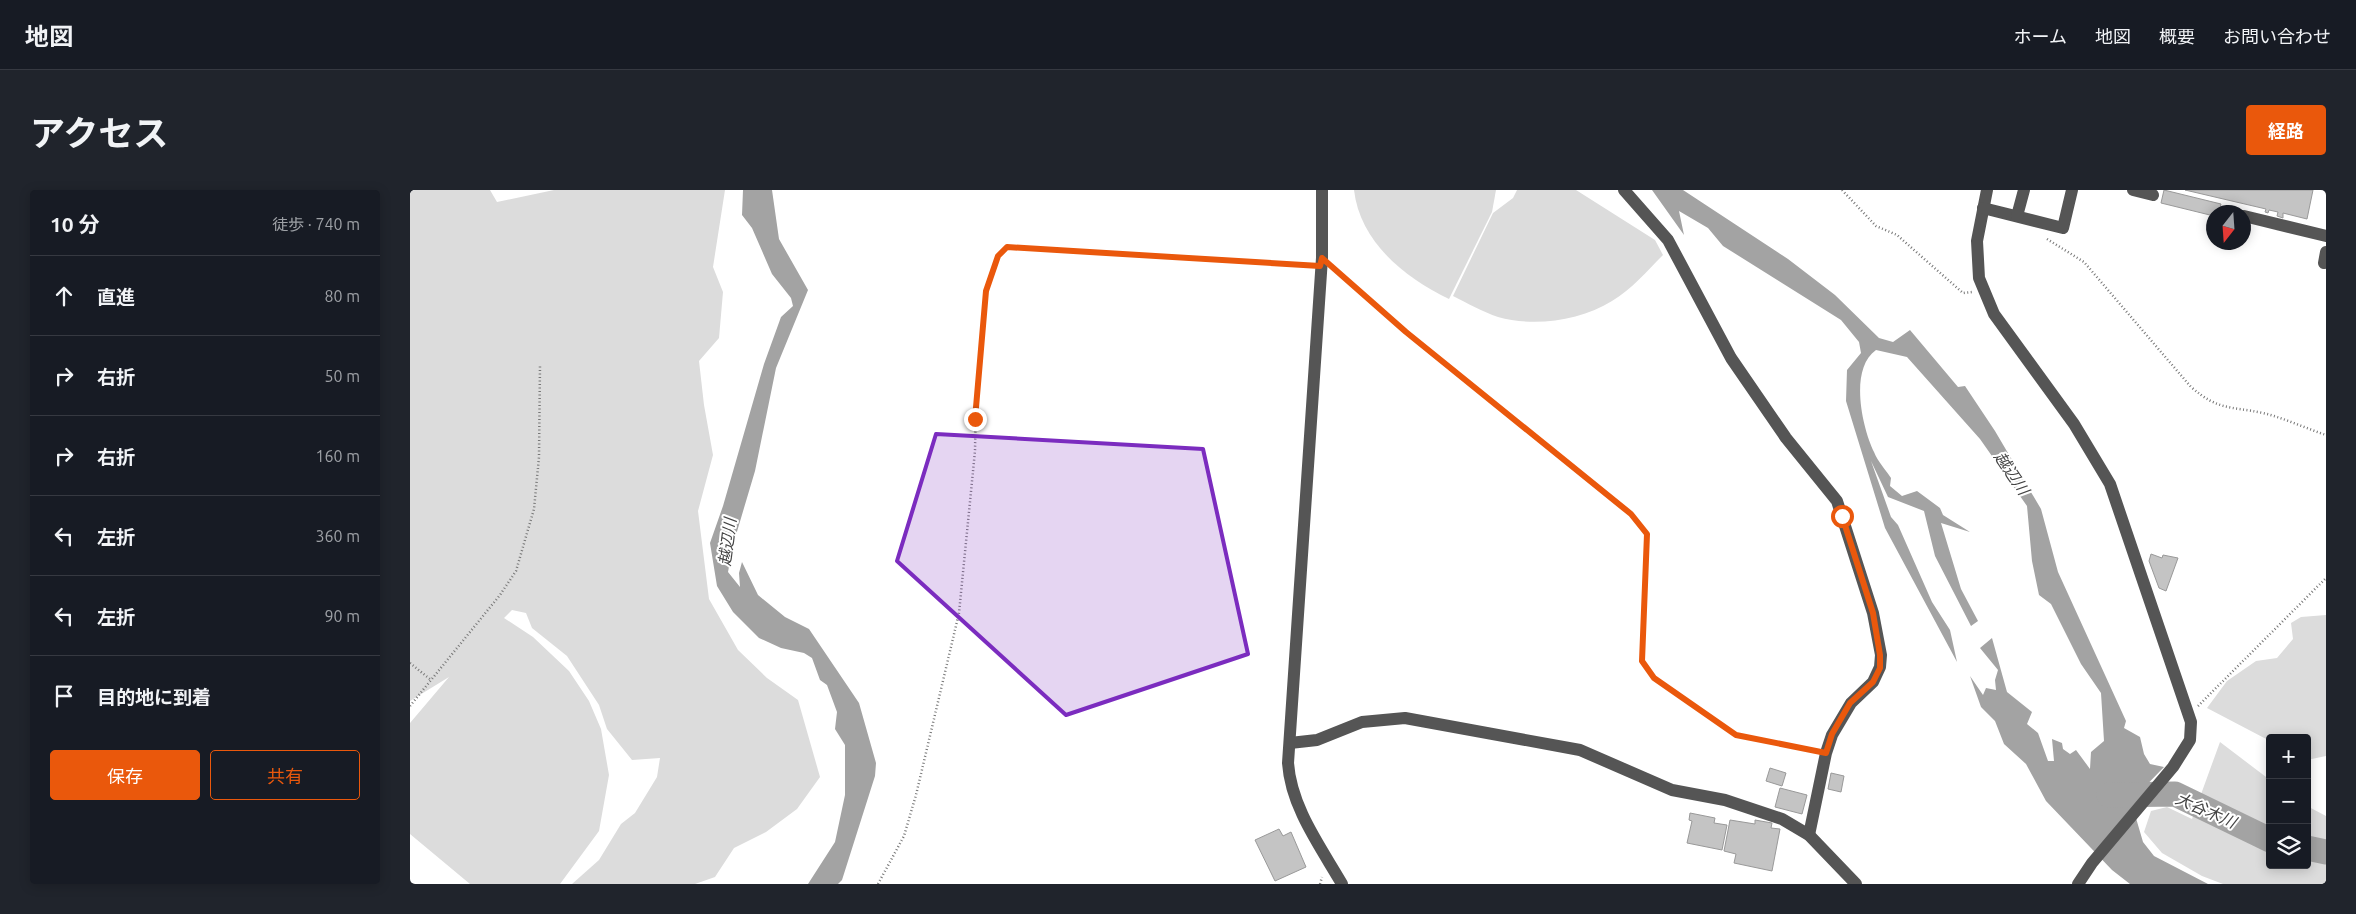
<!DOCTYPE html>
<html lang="ja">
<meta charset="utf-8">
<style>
body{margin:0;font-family:Ubuntu,"Noto Sans JP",sans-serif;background:#20242c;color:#f1f3f6}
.controls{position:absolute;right:15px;bottom:15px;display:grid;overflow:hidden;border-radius:5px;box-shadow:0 2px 12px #0003}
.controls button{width:45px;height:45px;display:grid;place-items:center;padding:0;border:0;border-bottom:1px solid #363941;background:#171b24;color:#f1f3f6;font:25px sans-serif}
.compass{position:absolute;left:1796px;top:15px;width:45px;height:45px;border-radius:50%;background:#171b24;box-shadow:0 2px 12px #0003;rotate:197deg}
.stop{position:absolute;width:15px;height:15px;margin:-11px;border:4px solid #ea580c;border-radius:50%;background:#fff}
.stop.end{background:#ea580c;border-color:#fff;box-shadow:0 1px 5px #0008}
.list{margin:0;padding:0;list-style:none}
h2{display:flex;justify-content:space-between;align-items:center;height:65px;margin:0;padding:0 20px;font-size:21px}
h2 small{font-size:16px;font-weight:400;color:#9ea1a6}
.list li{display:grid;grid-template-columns:32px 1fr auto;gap:15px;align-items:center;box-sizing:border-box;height:80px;padding:0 20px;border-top:1px solid #363941}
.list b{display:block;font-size:19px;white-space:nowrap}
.list em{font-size:16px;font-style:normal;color:#9ea1a6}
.actions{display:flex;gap:10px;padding:15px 20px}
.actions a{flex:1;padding:11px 0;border:1px solid #ea580c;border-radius:5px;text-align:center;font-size:18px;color:#ea580c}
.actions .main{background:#ea580c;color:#fff}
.icon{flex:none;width:28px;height:28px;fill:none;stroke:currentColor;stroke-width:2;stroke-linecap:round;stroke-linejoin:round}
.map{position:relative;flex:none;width:1916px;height:694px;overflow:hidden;border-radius:5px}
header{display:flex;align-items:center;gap:30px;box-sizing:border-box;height:70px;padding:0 25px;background:#171b24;border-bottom:1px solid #363941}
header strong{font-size:24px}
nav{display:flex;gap:28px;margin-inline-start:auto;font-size:18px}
.intro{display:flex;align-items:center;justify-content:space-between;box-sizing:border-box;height:120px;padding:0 30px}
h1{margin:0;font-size:35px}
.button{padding:12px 22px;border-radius:5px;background:#ea580c;color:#fff;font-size:18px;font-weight:700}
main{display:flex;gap:30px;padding:0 30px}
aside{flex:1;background:#171b24;border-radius:5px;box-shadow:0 2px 12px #0003}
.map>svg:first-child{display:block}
.green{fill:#dcdcdc}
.water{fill:#a3a3a3}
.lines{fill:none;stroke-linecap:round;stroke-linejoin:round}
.river{stroke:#a3a3a3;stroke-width:25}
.building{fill:#c4c4c4;stroke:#999}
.path{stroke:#777;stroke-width:2.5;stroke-dasharray:1 2.5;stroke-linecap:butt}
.minor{stroke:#555;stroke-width:12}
.route{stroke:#ea580c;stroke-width:6}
.marked{fill:#7b2cbf;fill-opacity:0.2;stroke:#7b2cbf;stroke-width:4;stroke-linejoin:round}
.labels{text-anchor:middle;stroke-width:4;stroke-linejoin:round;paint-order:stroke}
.water-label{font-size:16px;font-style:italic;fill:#444;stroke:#fff}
</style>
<header>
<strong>地図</strong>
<nav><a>ホーム</a><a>地図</a><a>概要</a><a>お問い合わせ</a></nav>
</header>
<div class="intro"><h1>アクセス</h1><a class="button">経路</a></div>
<main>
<aside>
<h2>10 分<small>徒歩 · 740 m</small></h2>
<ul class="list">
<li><svg class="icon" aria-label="ahead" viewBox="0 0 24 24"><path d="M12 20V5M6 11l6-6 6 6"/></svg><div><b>直進</b></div><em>80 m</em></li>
<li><svg class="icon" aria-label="right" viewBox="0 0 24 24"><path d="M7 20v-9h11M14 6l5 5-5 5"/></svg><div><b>右折</b></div><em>50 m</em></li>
<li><svg class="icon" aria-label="right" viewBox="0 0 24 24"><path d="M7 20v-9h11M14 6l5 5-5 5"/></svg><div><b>右折</b></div><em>160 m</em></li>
<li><svg class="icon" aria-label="left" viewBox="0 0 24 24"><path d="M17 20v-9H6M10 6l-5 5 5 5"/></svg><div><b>左折</b></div><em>360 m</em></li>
<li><svg class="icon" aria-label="left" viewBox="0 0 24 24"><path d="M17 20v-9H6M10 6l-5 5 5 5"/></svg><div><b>左折</b></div><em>90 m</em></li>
<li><svg class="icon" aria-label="arrive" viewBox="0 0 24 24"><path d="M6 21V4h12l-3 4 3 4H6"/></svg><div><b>目的地に到着</b></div></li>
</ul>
<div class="actions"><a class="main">保存</a><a>共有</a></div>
</aside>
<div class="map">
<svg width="1916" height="694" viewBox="0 0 1916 694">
<rect width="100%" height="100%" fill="#fff"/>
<g class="green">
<polygon points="0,0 80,0 87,12 144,0 315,0 303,77 313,102 309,148 289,171 294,215 303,265 288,321 299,409 328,460 357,488 388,510 410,587 387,619 356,642 324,658 305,687 285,694 162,694 189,670 211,634 225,623 247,587 250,568 222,570 197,539 189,515 157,466 122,438 116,423 102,420 94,428 123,447 159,481 179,511 191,539 199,585 189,641 150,694 60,694 0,644 0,533 39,487 0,511"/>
<path d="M944,0h142l-4,22 -43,87c-44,-21 -89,-57 -95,-109z"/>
<path d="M1107,0h59l79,50 8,15c-16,16 -31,34 -51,46 -32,20 -78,26 -114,16 -15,-5 -31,-14 -45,-21l40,-83 20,-15z"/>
<polygon points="1916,425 1916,566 1897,570 1897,548 1860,548 1860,551 1797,518 1817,491 1846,471 1867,468 1883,449 1881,433 1891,427"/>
<polygon points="1810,552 1860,590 1860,675 1897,675 1897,616 1916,626 1916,694 1813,694 1792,686 1752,663 1734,642 1741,621 1757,617 1782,629"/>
</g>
<g class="water">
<polygon points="333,0 362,0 369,49 398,100 366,178 345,281 323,355 318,382 330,397 329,383 332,372 348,405 375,427 399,439 449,513 466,573 465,586 432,690 428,694 398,694 425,652 435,605 435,555 425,539 427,522 417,495 410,490 402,468 394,463 371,458 349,448 323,422 307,396 300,353 313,316 354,174 371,127 383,116 381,108 362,84 342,38 332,25"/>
<path d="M1242,0h31l105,69 47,36 44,43 14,4 17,-12 48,57 7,-1 30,45 46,78 17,63 68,149 -2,7 16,9 4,17 6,10 14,3 -33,34 12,41 11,14 54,28h-78l-18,-14 -66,-69 -20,-37 -22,-20 -9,-23 -14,-14 -11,-31 13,19 3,-7 10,2 -1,-10 3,-10 -18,-22 12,-10 15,54 25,20 -5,12 11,9 10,28h6l-2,-22 10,4 1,6 7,5 6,-4 14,19 1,-17 13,-11 -3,-48 -20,-29 -30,-60 -12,-9 -7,-34 -5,-55 -47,-67 -73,-82 -31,-7c-27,19 -14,77 -2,102 4,10 12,18 17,26l-1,8 12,10 15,-5 23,17 3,7 27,17 -29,-9 20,66 17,32 -7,5 -36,-70 -11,-45 -36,-14 -17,-36 20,56 7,8 34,77 18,28 7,32 -72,-134 -39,-127 1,-31 14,-17 -2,-11 -18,-22 -118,-74 -15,-18 -29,-17 5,24z"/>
</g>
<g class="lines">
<g class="river">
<polyline points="1699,605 1765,604 1860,650"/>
<polyline points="1897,658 1916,662"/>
</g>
</g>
<g class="building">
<polygon points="1754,0 1811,14 1809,22 1804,22 1804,26 1751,13"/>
<polygon points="1775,0 1903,0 1897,29 1873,23 1873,28 1867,26 1868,22 1859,20 1858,23 1855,22 1856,19"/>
<polygon points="1741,364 1752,368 1753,365 1768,368 1756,401 1749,398 1739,371"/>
<polygon points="1360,578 1376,583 1372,596 1356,591"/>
<polygon points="1421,583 1434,586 1431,602 1418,599"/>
<polygon points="1370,598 1397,605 1392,624 1365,617"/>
<polygon points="1280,623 1305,628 1304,633 1317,635 1312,660 1277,653 1282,631 1279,630"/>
<polygon points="1320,630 1345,634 1345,630 1362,633 1361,638 1370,639 1362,681 1324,673 1326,664 1314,661"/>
<polygon points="869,639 873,646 881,642 896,677 865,691 845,650"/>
</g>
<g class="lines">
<g class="path">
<polyline points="1432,0 1466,36 1487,45 1553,103 1562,102"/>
<path d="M1637,49l37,23 107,125c28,24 39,19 72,26 21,5 42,15 63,22"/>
<polyline points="925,79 996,142 1221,324 1237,344 1232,471 1244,488 1326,545 1403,560"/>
<polyline points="0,473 21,490"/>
<polyline points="0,516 90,405 106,381 124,319 129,267 130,175"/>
<polyline points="1788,516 1916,388"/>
<polyline points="468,694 494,646 506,605 549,423 565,261 566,206 576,101 588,66 597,57 899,75"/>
<polyline points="910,694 912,687"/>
</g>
<g class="minor">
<path d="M912,0v68l-34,505c3,44 32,83 54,121"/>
<polyline points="1214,0 1258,50 1321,168 1376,248 1427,311 1463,423 1471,465 1470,477 1463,492 1441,513 1422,545 1416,563 1399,645"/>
<polyline points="1577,0 1567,51 1569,88 1584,124 1664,234 1700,294 1781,532 1780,550 1763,577 1682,673 1668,694"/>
<polyline points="1723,0 1743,5"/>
<polyline points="1573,18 1653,38 1662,0"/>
<polyline points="1817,22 1820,22"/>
<polyline points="1607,26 1614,0"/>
<polyline points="1834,26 1916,46"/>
<polyline points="1914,73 1916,62"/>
<polyline points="880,553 907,550 952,532 995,528 1170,560 1262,600 1315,610 1372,629 1399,645 1446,694"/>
</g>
</g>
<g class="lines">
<polyline class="route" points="565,229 576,101 588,66 597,57 910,76 912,68 996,142 1221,324 1237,344 1232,471 1244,488 1326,545 1416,563 1422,544 1440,513 1463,492 1470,478 1470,465 1463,423 1432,326"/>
</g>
<path class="marked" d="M526,244l267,15 45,205 -182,61 -169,-154z"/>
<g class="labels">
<g class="water-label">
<text transform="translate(1602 283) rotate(56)" y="6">越辺川</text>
<text transform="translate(317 352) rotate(-83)" y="6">越辺川</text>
<text transform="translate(1796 620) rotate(24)" y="6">大谷木川</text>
</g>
</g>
</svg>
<div class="controls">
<button>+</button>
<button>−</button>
<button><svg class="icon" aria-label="layers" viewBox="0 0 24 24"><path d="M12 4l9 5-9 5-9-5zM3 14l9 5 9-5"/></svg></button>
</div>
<svg class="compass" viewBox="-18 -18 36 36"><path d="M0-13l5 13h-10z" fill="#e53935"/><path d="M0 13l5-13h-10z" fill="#9ea1a6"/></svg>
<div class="stop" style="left:1432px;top:326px"></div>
<div class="stop end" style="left:565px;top:229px"></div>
</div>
</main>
